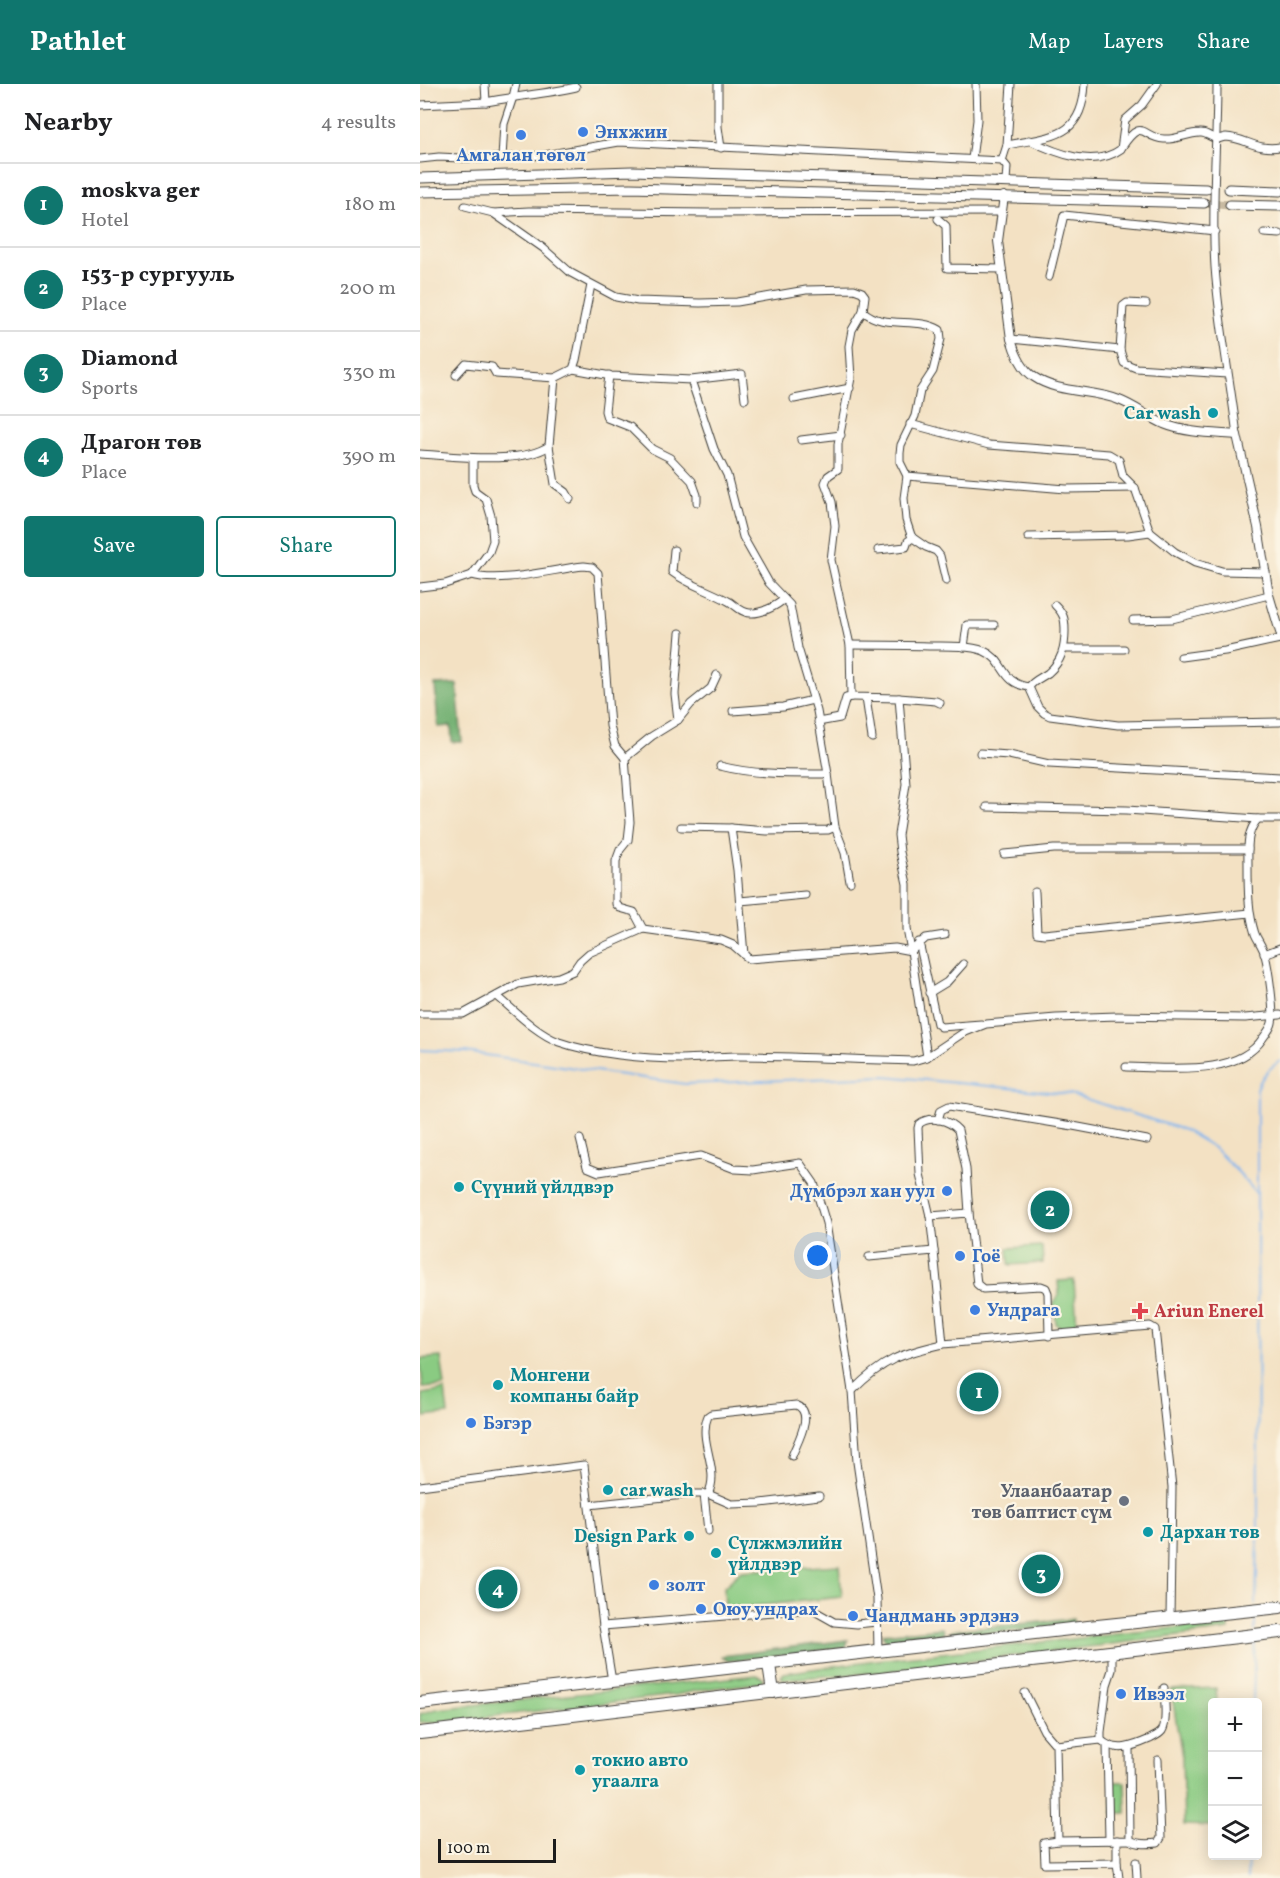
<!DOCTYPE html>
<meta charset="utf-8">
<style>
body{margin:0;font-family:Vollkorn,serif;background:#f6f6f6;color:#202124}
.controls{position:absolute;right:18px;bottom:18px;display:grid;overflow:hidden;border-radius:6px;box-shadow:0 3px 15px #0003}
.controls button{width:54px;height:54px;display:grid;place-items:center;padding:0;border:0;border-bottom:2px solid #e0e0e0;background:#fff;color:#202124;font:30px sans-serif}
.scale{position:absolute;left:18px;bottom:15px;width:118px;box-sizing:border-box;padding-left:6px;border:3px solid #1c1c1c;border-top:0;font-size:16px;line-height:21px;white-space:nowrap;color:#1c1c1c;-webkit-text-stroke:4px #fcf5e5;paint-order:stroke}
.you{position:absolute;left:398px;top:1172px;width:21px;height:21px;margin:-15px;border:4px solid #fff;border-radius:50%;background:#1a73e8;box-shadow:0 0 0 9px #1a73e833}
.badge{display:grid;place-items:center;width:39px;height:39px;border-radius:50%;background:#0f766e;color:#fff;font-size:20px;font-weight:700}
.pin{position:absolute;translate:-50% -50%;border:3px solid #fff;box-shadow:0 2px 6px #0006}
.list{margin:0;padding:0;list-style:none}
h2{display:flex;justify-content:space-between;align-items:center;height:78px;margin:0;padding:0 24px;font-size:26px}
h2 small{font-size:20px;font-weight:400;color:#757577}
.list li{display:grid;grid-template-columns:39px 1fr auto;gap:18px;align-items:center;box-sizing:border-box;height:84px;padding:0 24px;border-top:2px solid #e0e0e0}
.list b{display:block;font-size:22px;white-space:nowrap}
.list p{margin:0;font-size:20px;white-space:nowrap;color:#757577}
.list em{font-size:20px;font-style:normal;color:#757577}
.actions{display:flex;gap:12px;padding:18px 24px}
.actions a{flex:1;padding:14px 0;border:2px solid #0f766e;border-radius:6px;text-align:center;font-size:21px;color:#0f766e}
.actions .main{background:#0f766e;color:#fff}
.icon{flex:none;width:33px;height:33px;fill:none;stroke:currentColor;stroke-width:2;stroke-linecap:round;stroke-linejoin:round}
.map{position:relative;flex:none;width:860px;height:1794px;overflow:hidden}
header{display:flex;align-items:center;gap:36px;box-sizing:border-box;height:84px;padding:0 30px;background:#0f766e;color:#fff}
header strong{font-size:28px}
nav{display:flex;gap:33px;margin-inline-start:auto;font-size:21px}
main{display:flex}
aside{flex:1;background:#fff}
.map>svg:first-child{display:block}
.green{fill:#8acb82;stroke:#53744f;stroke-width:1.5}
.forest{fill:#6faf70;stroke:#466646;stroke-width:1.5}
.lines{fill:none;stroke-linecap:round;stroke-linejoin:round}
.stream{stroke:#80b5ee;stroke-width:2}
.secondary-tunnel{stroke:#c8baa2;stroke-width:9;stroke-dasharray:9 4.5;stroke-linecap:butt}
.minor-casing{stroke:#3c3a35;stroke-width:9}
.tertiary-casing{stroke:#3c3a35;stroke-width:10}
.secondary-casing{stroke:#3c3a35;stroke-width:11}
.trunk-casing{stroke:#3c3a35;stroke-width:14}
.minor{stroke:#fff;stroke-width:7}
.tertiary{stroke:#fff;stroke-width:8}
.secondary{stroke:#fff;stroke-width:9}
.trunk{stroke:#fff;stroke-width:12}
.shop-dot{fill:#3f7fe0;stroke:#fcf5e5;stroke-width:2}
.culture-dot{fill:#0f9aa8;stroke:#fcf5e5;stroke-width:2}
.health-dot{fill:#e0444e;stroke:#fcf5e5;stroke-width:2}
.worship-dot{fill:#6b7280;stroke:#fcf5e5;stroke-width:2}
.labels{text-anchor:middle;stroke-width:4.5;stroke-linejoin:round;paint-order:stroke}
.shop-label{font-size:18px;font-weight:bold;fill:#366cbe;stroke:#fcf5e5;text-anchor:start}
.culture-label{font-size:18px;font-weight:bold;fill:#0d838f;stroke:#fcf5e5;text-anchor:start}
.health-label{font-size:18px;font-weight:bold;fill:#be3a42;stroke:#fcf5e5;text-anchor:start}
.worship-label{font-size:18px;font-weight:bold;fill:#5b616d;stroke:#fcf5e5;text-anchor:end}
</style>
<header>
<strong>Pathlet</strong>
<nav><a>Map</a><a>Layers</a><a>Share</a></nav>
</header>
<main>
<aside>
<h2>Nearby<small>4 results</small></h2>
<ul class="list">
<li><span class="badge">1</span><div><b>moskva ger</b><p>Hotel</p></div><em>180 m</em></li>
<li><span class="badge">2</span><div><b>153-р сургууль</b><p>Place</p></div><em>200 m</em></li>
<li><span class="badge">3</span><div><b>Diamond</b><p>Sports</p></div><em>330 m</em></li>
<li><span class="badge">4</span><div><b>Драгон төв</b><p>Place</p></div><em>390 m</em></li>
</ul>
<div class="actions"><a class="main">Save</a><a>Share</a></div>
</aside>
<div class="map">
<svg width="860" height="1794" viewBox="0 0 860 1794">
<rect width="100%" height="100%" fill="#fcf5e5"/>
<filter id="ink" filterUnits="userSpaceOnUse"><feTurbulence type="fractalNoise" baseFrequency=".0167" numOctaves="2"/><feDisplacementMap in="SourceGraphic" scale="12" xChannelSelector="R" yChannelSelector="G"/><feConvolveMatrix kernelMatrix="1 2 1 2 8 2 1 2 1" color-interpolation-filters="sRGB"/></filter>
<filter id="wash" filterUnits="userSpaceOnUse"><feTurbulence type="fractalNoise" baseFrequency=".008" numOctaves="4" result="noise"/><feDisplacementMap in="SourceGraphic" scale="24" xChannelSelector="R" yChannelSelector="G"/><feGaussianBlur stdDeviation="1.35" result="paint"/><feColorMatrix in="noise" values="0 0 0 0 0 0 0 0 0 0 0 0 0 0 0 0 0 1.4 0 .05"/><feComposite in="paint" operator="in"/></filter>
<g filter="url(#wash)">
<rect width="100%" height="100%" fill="#f3e1c3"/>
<g class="green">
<polygon points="622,1162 623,1179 589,1181 588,1164"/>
<polygon points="654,1196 657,1244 642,1245 636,1240 634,1218 639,1211 638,1197"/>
<polygon points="21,1273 25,1302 3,1304 0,1275"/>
<polygon points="25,1306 28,1330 5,1333 2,1310"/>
<polygon points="419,1481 422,1513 305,1525 304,1503 321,1487"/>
<polygon points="809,1538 809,1546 452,1589 364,1595 361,1593 364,1589 456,1576"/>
<polygon points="337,1591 343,1594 342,1597 339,1599 292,1604 255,1611 15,1639 0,1638 0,1630 16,1625"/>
<polygon points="796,1604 797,1618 792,1618 792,1742 764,1741 762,1673 751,1606"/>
<polygon points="692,1698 705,1698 706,1729 693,1729"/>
</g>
<g class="forest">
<polygon points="37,600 42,658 32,658 31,642 18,643 15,601"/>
<polygon points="653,1535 654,1540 652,1542 537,1552 530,1550 531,1546"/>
<polygon points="522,1544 524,1548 521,1551 465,1557 462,1550"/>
<polygon points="428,1556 426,1564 308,1577 302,1572"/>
</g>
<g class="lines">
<g class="stream">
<polyline points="0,966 45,968 265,1000 465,992 650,1010 764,1046 793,1063 819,1089 837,1110 838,1453 836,1520"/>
<path d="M837,1109v-104c5,-13 11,-20 23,-28"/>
<polyline points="835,1547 835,1529"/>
<polyline points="833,1618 835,1556"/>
<polyline points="827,1794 828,1772"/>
</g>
</g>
</g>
<g filter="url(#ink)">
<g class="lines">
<polyline class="secondary-tunnel" points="784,119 810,121"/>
<defs>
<g id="minor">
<path d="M65,0l1,18c30,-6 60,-8 90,-15"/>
<polyline points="298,0 298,43 301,64"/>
<path d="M797,0c0,61 -6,122 -2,183 4,57 15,112 22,168"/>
<polyline points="0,21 66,18"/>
<path d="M609,56c27,13 65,29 92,9l4,-29 17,-15 15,-21"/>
<path d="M587,61c45,-9 75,-6 78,-61"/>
<path d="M702,63c21,-31 20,-9 42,-8 12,1 24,-6 36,-6 6,-1 11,5 17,6 3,0 6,-2 9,-2 20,1 30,14 54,10"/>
<polyline points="82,74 84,40 93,13 96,0"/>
<polyline points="0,75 19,73 61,75 125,71 199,58 582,77 587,83 586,97"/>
<polyline points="552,75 557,36 556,0"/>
<polyline points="582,77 587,61 591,0"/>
<polyline points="45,122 73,129 123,164 151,189 196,213 218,217 280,219 317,218 386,206 434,205 442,208 445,212 443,227 432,246 429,262 431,294 418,360 418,385 408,392 405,399 412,418 415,442 411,476 430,561 431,613 479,614 486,700 478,751 480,768 487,800 487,845 491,867 506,854 525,851"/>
<polyline points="73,129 109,127 288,129 582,128"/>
<polyline points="518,135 526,142 527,184 582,185"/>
<polyline points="844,149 860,150"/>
<polyline points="629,193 644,131 795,147"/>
<path d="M443,227c21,19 53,5 77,19l1,9 -8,32 -13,20 -5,25 -14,29 -1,8v9l7,14 -3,22 2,22 5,15 2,3 13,9 10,4 4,5 6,25"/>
<polyline points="591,255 700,266 704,279 716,284 807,290"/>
<polyline points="700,266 703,222 707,219 726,220"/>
<polyline points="153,285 191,292 271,296 294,365 307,391 323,453 349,499 370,521 378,564 397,627 408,690 415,743 408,746 347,747 311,744 317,786 324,871"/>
<polyline points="36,291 46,280 72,283 76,290 135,294"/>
<polyline points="189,291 185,327 187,334 210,343 232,365 250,374 272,397 277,411 277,418"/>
<polyline points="271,296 322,290 325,315"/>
<polyline points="374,315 430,304"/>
<polyline points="490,340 569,361 689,370 699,376 703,392 715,404 730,448 755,468 775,479 802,487 846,488"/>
<polyline points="381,356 421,351"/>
<path d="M0,370c34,2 101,11 129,-8"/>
<polyline points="487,392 646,405 715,404"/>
<polyline points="150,415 146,408 135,400 129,362 135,294 153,285 156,276 171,201"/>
<polyline points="608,453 708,451 730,448"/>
<path d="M254,466l-2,22c17,13 39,19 58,30 6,4 12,11 20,11 10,1 27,-7 34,-14"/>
<polyline points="458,466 486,463 488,457 493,454"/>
<path d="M52,491c27,9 82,-6 112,-9l8,1 6,6 12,153 5,20 10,12"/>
<polyline points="0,503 25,500 52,491 69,468 73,457 71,432 66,415 55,407 53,401 53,374"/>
<polyline points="713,536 752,535 849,511"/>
<path d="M430,561c27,0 53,0 79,1 18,0 39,-1 55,5 22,9 16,32 45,36l9,20 6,6 6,3 30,4 38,5 162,-3"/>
<polyline points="544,563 547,541 574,541"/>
<polyline points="645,565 704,565"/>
<polyline points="761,573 805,567 860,555"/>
<path d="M609,603c5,-7 12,-9 19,-14 14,-12 17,-25 17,-42 0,-12 -1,-17 -10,-26"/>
<polyline points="446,614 452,654"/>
<polyline points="479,614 516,617 520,619"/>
<polyline points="313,627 363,623 393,616"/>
<polyline points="258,636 255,610 260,549"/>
<polyline points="398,638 420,634 426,614 431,613"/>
<polyline points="560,669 589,671 629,680 860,693"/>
<path d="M300,682c35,9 73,8 108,8"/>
<polyline points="567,723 707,726 838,735"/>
<polyline points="261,743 311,744"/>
<polyline points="415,743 425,769 430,798"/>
<polyline points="584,770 634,765 828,765"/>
<polyline points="615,808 617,849 624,850 830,829"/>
<polyline points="320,817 385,811"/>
<polyline points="223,845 214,828 200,824 196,820 196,777 200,766 208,756 210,738 205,674 232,652 258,636 271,620 291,604 297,591"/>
<polyline points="499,858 517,940 521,943 561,940"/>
<polyline points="844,870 860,864"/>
<polyline points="509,909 527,898 543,880"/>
<path d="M77,912c19,16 39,37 62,46 34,12 86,17 122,17 18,0 36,-3 55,-3 59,0 118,4 177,5l14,-4 36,-24 23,-9 70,-6 62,-2 127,2 35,-3"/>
<polyline points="0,930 43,930 98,900 139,893 153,887 160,877 169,869 223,845 301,856 313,861 329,875 475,864 491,867 507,973"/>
<path d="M706,983c41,0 111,11 137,-29 3,-4 8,-10 9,-15 3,-11 -4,-57 -7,-68 -2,-8 -7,-14 -10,-21 -7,-22 -7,-46 -7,-68 0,-18 -2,-34 10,-47h22"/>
<polyline points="518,1036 521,1026 529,1022 653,1042 727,1056"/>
<polyline points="160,1055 167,1083 179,1088 281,1072 315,1085 333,1086 380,1079 394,1099 406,1139 432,1307 437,1378 457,1515 458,1568"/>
<path d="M510,1132l-10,-42 -2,-46 1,-4c11,-9 30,-4 39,6l8,39 3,44"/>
<polyline points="514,1167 510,1132 549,1129 557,1200 563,1205 621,1202 626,1204 628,1209 629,1252"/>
<polyline points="523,1260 730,1242 735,1245 752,1403 750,1534"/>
<path d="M432,1307c32,-32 48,-37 91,-47l-9,-93 -65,6"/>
<polyline points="0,1402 164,1381 183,1542 192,1597"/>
<polyline points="284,1410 288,1447"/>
<path d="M288,1410c13,-24 -11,-53 0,-78l3,-2 85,-9c20,7 0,39 -4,51"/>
<polyline points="169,1421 273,1410 288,1410 311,1420 341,1419 399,1412"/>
<polyline points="183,1542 391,1525 414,1538 437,1540 456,1538"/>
<path d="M692,1568v18l-5,15 -6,47v8c15,14 33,6 49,-1 3,-2 9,-4 12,-8 6,-10 2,-31 2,-43"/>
<polyline points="605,1609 624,1647 636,1661"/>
<polyline points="687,1661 689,1756"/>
<path d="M710,1756c8,5 19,4 28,3l3,-5 -3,-78"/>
<polyline points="638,1757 636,1661 681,1656"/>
<polyline points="716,1778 717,1794"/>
<polyline points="697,1779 697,1756"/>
<polyline points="699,1794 697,1779 625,1780 624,1759 638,1757 710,1756 709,1664"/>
</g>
<path id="tertiary" d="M584,112l-6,45 13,98c4,14 11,30 23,38 25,17 58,12 85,23 16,6 29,17 45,24 22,9 49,9 73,11l21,92 11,68 11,37"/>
<g id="secondary">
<polyline points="0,94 212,87 786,105"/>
<polyline points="809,105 860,107"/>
<polyline points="0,108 210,104 784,119"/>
<polyline points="810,121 860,122"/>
</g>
<g id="trunk">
<polyline points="349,1581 353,1608"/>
<polyline points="0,1619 668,1543 860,1523"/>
<polyline points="0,1649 860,1548"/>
</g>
</defs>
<use href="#minor" class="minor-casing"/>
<use href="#tertiary" class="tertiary-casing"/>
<use href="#secondary" class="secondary-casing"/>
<use href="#trunk" class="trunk-casing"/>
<use href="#minor" class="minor"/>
<use href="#tertiary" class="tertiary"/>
<use href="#secondary" class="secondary"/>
<use href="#trunk" class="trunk"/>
</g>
</g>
<g class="shop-dot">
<circle cx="163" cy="48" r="6"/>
<circle cx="101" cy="51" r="6"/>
<circle cx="527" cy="1107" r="6"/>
<circle cx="540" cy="1172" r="6"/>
<circle cx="555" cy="1226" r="6"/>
<circle cx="51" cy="1339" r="6"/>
<circle cx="234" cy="1501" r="6"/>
<circle cx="281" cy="1525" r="6"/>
<circle cx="433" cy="1532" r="6"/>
<circle cx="701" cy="1610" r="6"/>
</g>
<g class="culture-dot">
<circle cx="793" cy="329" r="6"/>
<circle cx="39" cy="1103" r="6"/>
<circle cx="78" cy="1301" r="6"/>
<circle cx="188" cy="1406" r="6"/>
<circle cx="728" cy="1448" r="6"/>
<circle cx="269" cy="1452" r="6"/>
<circle cx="296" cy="1469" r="6"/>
<circle cx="160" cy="1686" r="6"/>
</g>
<path class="health-dot" d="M717 1218h6v6h6v6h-6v6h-6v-6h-6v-6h6z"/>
<circle class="worship-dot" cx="704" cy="1417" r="6"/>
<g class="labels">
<g class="shop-label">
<text x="175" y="54">Энхжин</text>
<text x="101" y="77" text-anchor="middle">Амгалан төгөл</text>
<text x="515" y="1113" text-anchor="end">Дүмбрэл хан уул</text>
<text x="552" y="1178">Гоё</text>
<text x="567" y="1232">Ундрага</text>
<text x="63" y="1345">Бэгэр</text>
<text x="246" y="1507">золт</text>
<text x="293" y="1531">Оюу ундрах</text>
<text x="445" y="1538">Чандмань эрдэнэ</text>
<text x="713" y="1616">Ивээл</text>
</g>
<g class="culture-label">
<text x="781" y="335" text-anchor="end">Car wash</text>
<text x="51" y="1109">Сүүний үйлдвэр</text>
<text x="90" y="1297">Монгени<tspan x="90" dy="21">компаны байр</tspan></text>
<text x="200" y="1412">car wash</text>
<text x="740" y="1454">Дархан төв</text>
<text x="257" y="1458" text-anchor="end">Design Park</text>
<text x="308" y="1465">Сүлжмэлийн<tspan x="308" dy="21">үйлдвэр</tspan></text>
<text x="172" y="1682">токио авто<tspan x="172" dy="21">угаалга</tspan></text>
</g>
<g class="health-label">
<text x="734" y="1233">Ariun Enerel</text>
</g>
<g class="worship-label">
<text x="692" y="1413">Улаанбаатар<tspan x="692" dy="21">төв баптист сүм</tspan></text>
</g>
</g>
</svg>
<div class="controls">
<button>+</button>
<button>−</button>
<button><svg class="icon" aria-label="layers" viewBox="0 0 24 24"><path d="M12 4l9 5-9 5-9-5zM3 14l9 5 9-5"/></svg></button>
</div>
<div class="scale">100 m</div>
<div class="you"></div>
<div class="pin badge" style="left:559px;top:1308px">1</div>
<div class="pin badge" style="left:630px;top:1126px">2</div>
<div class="pin badge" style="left:621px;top:1490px">3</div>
<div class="pin badge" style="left:78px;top:1505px">4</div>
</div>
</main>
